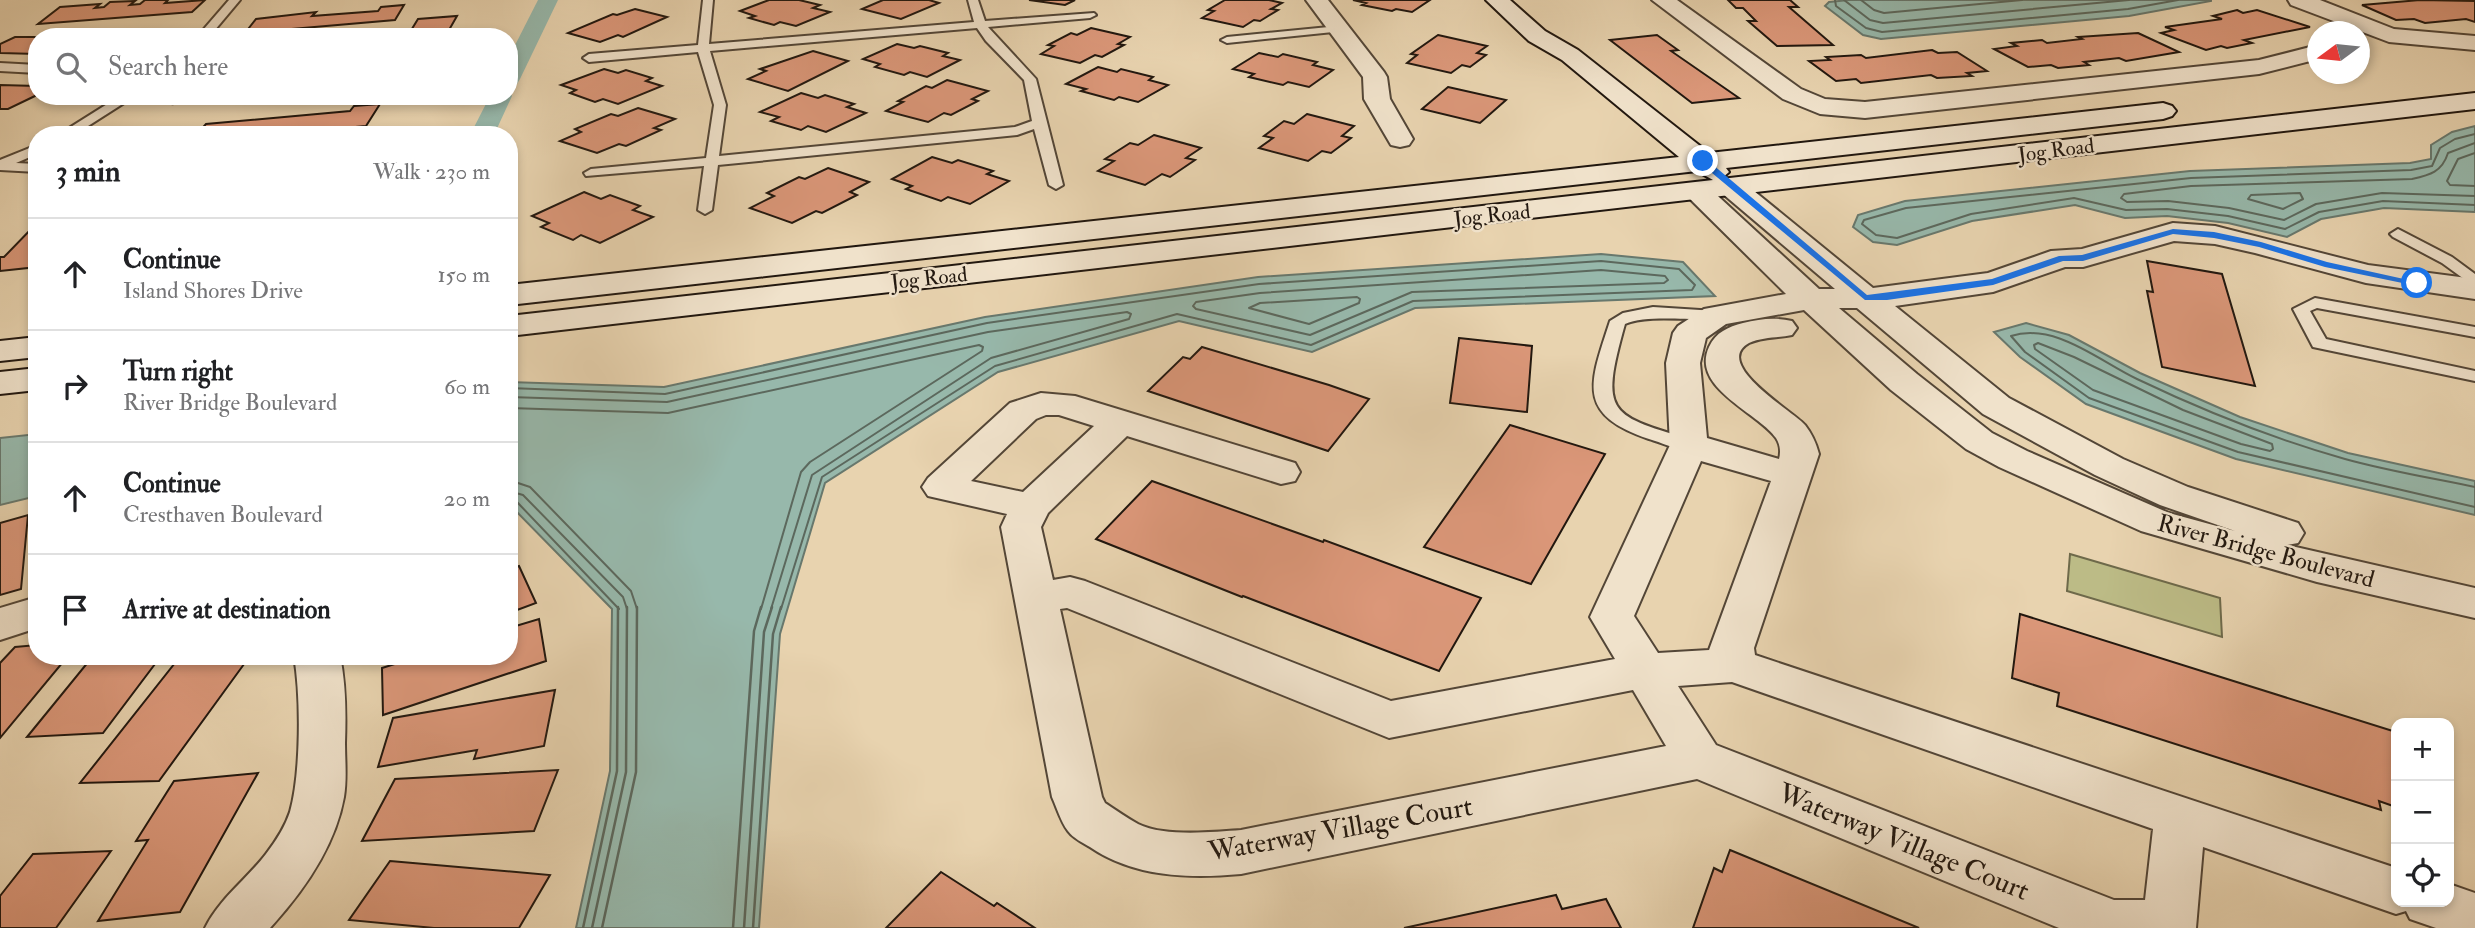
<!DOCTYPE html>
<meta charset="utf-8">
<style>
body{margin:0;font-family:"IM FELL Double Pica",serif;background:#f6f6f6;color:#202124}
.controls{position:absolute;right:21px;bottom:21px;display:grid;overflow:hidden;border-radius:14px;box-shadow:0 4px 10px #0003}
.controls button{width:63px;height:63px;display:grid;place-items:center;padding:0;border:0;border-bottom:2px solid #e0e0e0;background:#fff;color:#202124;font:35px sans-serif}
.compass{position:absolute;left:2307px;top:21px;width:63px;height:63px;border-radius:50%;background:#fff;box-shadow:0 4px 10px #0003;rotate:255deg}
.stop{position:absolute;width:21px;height:21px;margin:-16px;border:5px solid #1a73e8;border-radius:50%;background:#fff}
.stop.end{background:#1a73e8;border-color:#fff;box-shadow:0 2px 7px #0008}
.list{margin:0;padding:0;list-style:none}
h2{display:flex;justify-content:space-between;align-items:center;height:91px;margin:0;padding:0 28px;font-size:30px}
h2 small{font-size:23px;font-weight:400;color:#757577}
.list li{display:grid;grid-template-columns:46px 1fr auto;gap:21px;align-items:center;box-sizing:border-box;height:112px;padding:0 28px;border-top:2px solid #e0e0e0}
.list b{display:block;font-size:26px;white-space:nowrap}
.list p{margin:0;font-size:23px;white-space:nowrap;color:#757577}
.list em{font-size:23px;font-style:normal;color:#757577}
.icon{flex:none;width:38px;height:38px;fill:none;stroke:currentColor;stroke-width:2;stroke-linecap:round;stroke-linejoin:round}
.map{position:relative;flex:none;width:2475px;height:928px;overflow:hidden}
.search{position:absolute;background:#fff;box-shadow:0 4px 10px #0003;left:28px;top:28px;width:490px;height:77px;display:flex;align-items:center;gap:18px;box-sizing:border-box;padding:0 24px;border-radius:28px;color:#757577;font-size:26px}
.panel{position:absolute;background:#fff;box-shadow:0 4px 10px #0003;left:28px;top:126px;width:490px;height:539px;border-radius:28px}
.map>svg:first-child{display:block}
.green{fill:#bcbb86;stroke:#6e694a;stroke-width:2}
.water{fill:#97b8ab;stroke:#68786d;stroke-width:2}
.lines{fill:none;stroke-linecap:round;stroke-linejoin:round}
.shore-far1{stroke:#5c685d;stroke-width:2}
.shore{stroke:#5c685d;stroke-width:2.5}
.canal{fill:#97b8ab;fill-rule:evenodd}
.building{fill:#db9779;stroke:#21170f;stroke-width:2}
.lane-casing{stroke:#534637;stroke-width:4}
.street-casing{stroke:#534637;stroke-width:4}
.secondary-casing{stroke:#21170f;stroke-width:4}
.lane{fill:#f0e2cb;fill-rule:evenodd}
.street{fill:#f0e2cb;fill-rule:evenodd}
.secondary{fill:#f0e2cb;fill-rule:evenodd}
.route{fill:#1a73e8}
.labels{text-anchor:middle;stroke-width:5;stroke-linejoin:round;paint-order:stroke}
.far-street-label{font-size:21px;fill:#21170f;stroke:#f0e2cb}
.street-label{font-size:24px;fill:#21170f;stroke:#f0e2cb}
.near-street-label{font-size:28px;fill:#21170f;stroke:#f0e2cb}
</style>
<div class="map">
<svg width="2475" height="928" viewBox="0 0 2475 928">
<rect width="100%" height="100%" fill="#e8d3af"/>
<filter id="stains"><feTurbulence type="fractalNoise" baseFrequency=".00286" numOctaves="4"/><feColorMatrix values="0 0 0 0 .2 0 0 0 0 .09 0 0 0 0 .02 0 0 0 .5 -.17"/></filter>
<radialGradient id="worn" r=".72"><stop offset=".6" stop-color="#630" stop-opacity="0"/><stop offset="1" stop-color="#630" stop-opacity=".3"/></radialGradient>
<polygon class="green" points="2070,554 2220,598 2222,637 2067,591"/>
<g class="water">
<polygon points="1849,0 2211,0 2211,1 2129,16 1881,39 1863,35 1825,6 1829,2"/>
<polygon points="2475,126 2475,212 2384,208 2321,219 2287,237 2228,223 2167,216 2125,218 2075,205 1972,221 1897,245 1873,242 1853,227 1858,215 1905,201 2190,171 2410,163 2431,159 2431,145 2452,132"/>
<polygon points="1601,254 1683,262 1715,296 1415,308 1312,352 1179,321 998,372 825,483 780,634 759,928 576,928 610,771 612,609 509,504 509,382 664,387 985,317 1258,277"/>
<polygon points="2026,323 2069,335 2140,373 2240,417 2348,453 2475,481 2475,515 2236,459 2086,404 2020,357 1994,332"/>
<polygon points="37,434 37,496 0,505 0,438"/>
</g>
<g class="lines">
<g class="shore-far1">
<polyline points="1835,0 1836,6 1866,28 1882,32 2128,9 2178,0"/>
<polyline points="1844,0 1870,20 1883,23 2129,0"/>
<polyline points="1861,0 1874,10 1884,13 2022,0"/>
<polyline points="2475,134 2455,139 2440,148 2432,166 2411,170 2191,178 1906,208 1864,220 1862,224 1876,235 1897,238 1971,214 2074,198 2126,210 2167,209 2228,216 2285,229 2319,212 2383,201 2475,205"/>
<path d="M2475,143l-27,10c-6,19 -18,22 -36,26l-221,7 -67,8 -3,4 6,4 41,-1 61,7 55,12 32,-16 66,-11 93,3"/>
<polyline points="2475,153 2458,159 2447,181 2450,185 2475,186"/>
<polygon points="2300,193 2303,199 2283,209 2248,199 2251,195"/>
<polygon points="1601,270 1665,276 1668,280 1664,283 1412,292 1310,335 1196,309 1193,306 1196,302 1260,293"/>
<polygon points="1357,297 1360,299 1359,303 1309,324 1249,308 1260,303"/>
<polygon points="2038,343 2074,357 2183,410 2272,444 2273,449 2270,451 2241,444 2093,390 2035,349 2034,345"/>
<polyline points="509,388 665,394 987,323 1259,284 1601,261 1679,269 1695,285 1692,290 1413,301 1311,345 1177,314 995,366 822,477 781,609"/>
<polyline points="509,397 667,402 988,332 1127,312 1131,314 1129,319 991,358 812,475 771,609"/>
<polyline points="509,408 668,413 979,345 983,347 982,351 810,462 801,472 761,609"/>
<polyline points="509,480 530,487 631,591 637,609"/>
<path d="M2475,487c-43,-9 -87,-16 -130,-28 -71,-20 -141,-48 -208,-80 -38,-18 -82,-57 -126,-43l14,16 64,46 149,54 237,55"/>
<polyline points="509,491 523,495 623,597 627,609"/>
<polyline points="509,499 517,502 619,609"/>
</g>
<g class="shore">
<polyline points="583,928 617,771 618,607"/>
<polyline points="592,928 626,772 627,607"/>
<polyline points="602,928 636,772 637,607"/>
<polyline points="733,928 754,631 761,607"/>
<polyline points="744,928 764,632 772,607"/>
<polyline points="753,928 773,634 781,607"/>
</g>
<g class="canal">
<polygon points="538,0 558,0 520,79 517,84 509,86 509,57"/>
<polygon points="509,91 512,96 494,135 470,135 490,96 509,96"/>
</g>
</g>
<g class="building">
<polygon points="145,0 168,0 165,3 205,0 192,12 38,24 60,7 100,4 95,8 104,7 110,2 135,1 130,5 140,4"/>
<polygon points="769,0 799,0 820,5 813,8 830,12 796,26 780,22 774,25 749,18 755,16 740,11"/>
<polygon points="883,0 929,0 939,3 901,19 862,9"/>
<polygon points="1029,0 1075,0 1065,5"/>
<polygon points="1225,0 1269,0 1282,3 1271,9 1278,10 1260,21 1254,20 1243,27 1202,18 1214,11 1208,10"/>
<polygon points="1353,0 1430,0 1412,12 1396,9 1392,11 1362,5 1366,3"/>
<polygon points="1728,0 1790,0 1798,7 1789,7 1833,45 1777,46 1748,21 1756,21 1743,8 1736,8"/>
<polygon points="2420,0 2475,1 2475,22 2466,19 2425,23 2414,19 2396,20 2362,5"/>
<polygon points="404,5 395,20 245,33 256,19 316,12 312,16 378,11 381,7"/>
<polygon points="635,9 667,17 623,37 618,35 600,42 568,33 613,14 617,15"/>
<polygon points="2237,10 2243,13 2257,10 2310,27 2244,40 2252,43 2227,48 2221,46 2206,50 2161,33 2174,30 2165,27 2222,19 2213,16"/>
<polygon points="457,16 445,37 407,37 418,19"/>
<polygon points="1091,28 1130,37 1118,44 1124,45 1102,57 1095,55 1080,63 1041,54 1054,46 1048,45 1071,33 1077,35"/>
<polygon points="2138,33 2179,52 2126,61 2119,58 2084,62 2089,65 2058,68 2051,65 2028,67 1994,49 2017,46 2011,43 2042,40 2047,43 2082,39 2078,37"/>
<polygon points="1438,35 1487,46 1477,53 1486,55 1470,67 1462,65 1451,73 1407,63 1417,55 1411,54"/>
<polygon points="1657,35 1678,50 1671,51 1739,98 1692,103 1610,40"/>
<polygon points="15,37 65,37 37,37 37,54 0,53 0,44"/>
<polygon points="897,44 914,48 920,46 948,53 943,56 960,60 927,77 910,72 904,75 875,67 880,64 863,59"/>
<polygon points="1932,50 1938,53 1957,52 1987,71 1967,73 1972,76 1937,78 1931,75 1861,83 1856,79 1836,81 1809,61 1830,60 1826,57 1861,55 1866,58"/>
<polygon points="813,51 848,61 788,91 748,79 766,71 760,69"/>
<polygon points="1259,53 1278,57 1283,54 1317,62 1313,65 1333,70 1309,87 1288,82 1283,85 1249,77 1254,74 1233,69"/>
<polygon points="1098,67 1117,72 1121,69 1153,77 1149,80 1168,85 1138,102 1119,97 1114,100 1081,91 1086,89 1066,84"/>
<polygon points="604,69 618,73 626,70 652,78 646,81 662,86 618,104 603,99 595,102 570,93 576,90 561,85"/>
<polygon points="947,80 988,91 972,99 978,101 951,115 944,113 928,122 886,111 903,102 898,101 926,86 932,88"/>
<polygon points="0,85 37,86 37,95 8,109 0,109"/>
<polygon points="1448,87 1506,100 1480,123 1422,109"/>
<polygon points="801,93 818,98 825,95 854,104 847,107 866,113 826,132 808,126 801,130 771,121 779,117 760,112"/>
<polygon points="181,96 267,96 174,104"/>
<polygon points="380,104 366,126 269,135 196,135 206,124 350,111 354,106"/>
<polygon points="638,108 675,119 654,128 661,130 626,146 619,144 597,153 560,141 581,132 575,129 611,114 618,116"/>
<polygon points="1307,114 1354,126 1342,136 1351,138 1331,153 1322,151 1308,161 1259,148 1273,138 1264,136 1284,121 1294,124"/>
<polygon points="1154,135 1201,148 1186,158 1195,160 1170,177 1162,174 1145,185 1098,171 1114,161 1105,159 1130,143 1138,145"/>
<polygon points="932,157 952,163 958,160 993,171 987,174 1009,181 970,204 948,197 941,201 906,189 912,186 892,179"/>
<polygon points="828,168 869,182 850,192 857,195 822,213 816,211 792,223 750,208 774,196 767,193 799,177 805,179"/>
<polygon points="584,192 601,199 610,195 640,206 633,210 653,217 600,243 581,235 573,240 541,227 549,223 532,216"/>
<polygon points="37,223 37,267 0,271 0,257 4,257"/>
<polygon points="2147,261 2222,274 2255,386 2162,367 2147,291 2153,292"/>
<polygon points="1459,338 1532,346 1527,412 1450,403"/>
<polygon points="1202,347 1329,385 1369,399 1328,451 1148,391 1183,357 1190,359"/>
<polygon points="1510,425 1605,454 1531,584 1424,547"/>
<polygon points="1152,481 1323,542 1324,540 1481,598 1439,671 1243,596 1242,597 1096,539"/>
<polygon points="28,515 21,589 0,595 0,523"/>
<polygon points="519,566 536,603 509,613 509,569"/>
<polygon points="2020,614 2396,732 2396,807 2379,801 2381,810 2057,706 2059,693 2012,678"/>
<polygon points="539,619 546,661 383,715 382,668 420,656 509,656 509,628"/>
<polygon points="37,645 37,656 68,656 0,738 0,663 15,647"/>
<polygon points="93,656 161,656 103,733 27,737"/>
<polygon points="247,660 159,781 80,783 175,663"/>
<polygon points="555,690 544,746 474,759 477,750 378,767 393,718"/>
<polygon points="558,770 534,831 362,841 395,779"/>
<polygon points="258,773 180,912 98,921 148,840 136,841 174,781"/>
<polygon points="1730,850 1919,928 1693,928 1714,868 1722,872"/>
<polygon points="111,851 56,928 0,928 0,896 33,854"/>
<polygon points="390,861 550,875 519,928 434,928 349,920"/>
<polygon points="941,872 994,906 997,903 1035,928 886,928"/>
<polygon points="1556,895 1562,909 1606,899 1621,928 1404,928"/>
</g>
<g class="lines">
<defs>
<g id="lane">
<polygon points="229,0 240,0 209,37 197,37"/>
<path d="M703,0h10l-4,44 265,-22 -6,-22h10l7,21 109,-8 2,2 -6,3 -102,9 48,52 27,106 -7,4 -7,-4 -15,-56 -17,6 -299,30 -6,45 -7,4 -7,-4 6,-44 -118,10 -2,-3 7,-4 115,-11 8,-53 -16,-53 -109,10 -6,-4 6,-4 109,-9zM977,28l9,13 38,39 8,41 -17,6 -296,29 7,-51 -16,-54z"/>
<polygon points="1339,26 1345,29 1343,31 1227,43 1221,40 1227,37"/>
<polygon points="373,31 379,34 377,37 336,37 342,34"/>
<polygon points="0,63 37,65 37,73 0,71"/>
<polygon points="120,96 135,96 74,135 58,135"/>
<polygon points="37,145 37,154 16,163 37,164 37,172 0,170 0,160"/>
<polygon points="2398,229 2452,257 2475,274 2475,287 2442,263 2393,237 2390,234"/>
<polygon points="2315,298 2475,327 2475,337 2317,308 2310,311 2326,339 2475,371 2475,381 2313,347 2293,309"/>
<path d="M1653,307l63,4 8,5c-9,9 -72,-4 -99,8 -26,92 -16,91 71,117l2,4 -2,4c-14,4 -33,-6 -47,-10 -74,-25 -59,-56 -39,-118l13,-8z"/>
</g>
<g id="street">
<polygon points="1306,0 1328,0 1384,72 1387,77 1390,99 1413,139 1409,145 1400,147 1391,145 1364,99 1363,77"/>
<polygon points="1652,0 1677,0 1801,89 1825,99 1865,102 2259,60 2318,45 2318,59 2259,74 1865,118 1820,114 1783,99"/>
<polygon points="2288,0 2320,0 2394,29 2475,36 2475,50 2389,42 2291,5"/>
<path d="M1733,179l10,3 130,106 115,-15 63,-22 31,-2 91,-26 42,3 153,39 107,14v20l-109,-16 -111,-30 -40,-9 -41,-3 -91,26h-18l-72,25 -98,14 114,92 114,61 65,28 110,36 6,10 -6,10 -11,2 188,43v30l-158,-36 -176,-51 -142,-64 -33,-18 -75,-59 -87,-80 -78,14 -20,14 -6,25 7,75 72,21c2,-7 1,-15 -3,-21 -17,-25 -86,-50 -67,-91 7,-15 19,-20 34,-24 17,-4 32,-6 49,-2l5,7 -5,7c-14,3 -30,2 -43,8 -38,21 45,69 56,82 7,9 11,18 14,29l-65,194 1,7 641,213v34h53v-18l26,9v35h-39l-26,-9 -4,-8 -10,3 -193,-67 -7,81h-137l-362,-149 -456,95c-52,5 -107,3 -151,-27 -7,-4 -17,-9 -22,-16 -7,-9 -11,-23 -16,-34l-51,-270 6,-13 -79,-18 -6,-9 6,-9 82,-75 31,-10 34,3 220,67 5,9 -5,9 -14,3 -154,-48 -79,77 -7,14 12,53 17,-3 15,4 306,120 224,-42 -25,-42 80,-172 -4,-82 7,-30 5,-7 26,-17 82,-15 -103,-102 4,-6 10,-3 10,3 112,103h16l-112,-95 -4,-6 4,-6zM1839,308h18l126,106 112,61 65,30 75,26 -66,-18 -142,-62 -35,-18 -75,-59zM1046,415h13l35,11 -71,66 -52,-11 65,-62zM1701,461l70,20 -62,169 -51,3 -24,-37zM1067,608l322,130 244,-48 33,56 -425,84c-29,2 -77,7 -103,-6 -11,-6 -22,-14 -33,-21l-3,-6 -42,-188zM1732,682l421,147 -8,71h-31l-398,-155 -38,-59z"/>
<polygon points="37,597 37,628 0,640 0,608"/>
<path d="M294,656h46c6,29 6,58 5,87 0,18 2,36 -1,54 -9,50 -41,95 -74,131h-65c14,-29 42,-49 61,-74 10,-13 19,-27 24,-42 11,-39 11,-116 4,-156z"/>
</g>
<g id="secondary">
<polygon points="1486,0 1510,0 1545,31 1578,50 1709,153 2163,103 2172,106 2176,111 2172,116 2163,119 1726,168 1729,172 1721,179 2475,93 2475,109 509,336 509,316 1713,180 1697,171 509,305 509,285 1679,157 1562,60 1529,41"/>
<polygon points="37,337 37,357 0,361 0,341"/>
<polygon points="37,368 37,390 0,394 0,372"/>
</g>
</defs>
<use href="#lane" class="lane-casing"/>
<use href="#street" class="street-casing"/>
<use href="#secondary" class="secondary-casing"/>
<use href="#lane" class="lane"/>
<use href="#street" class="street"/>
<use href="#secondary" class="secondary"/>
</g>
<polygon class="route" points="1700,159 1706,159 1867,295 1992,279 2059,256 2082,255 2173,229 2214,232 2261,242 2327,262 2422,283 2417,286 2325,267 2259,247 2214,238 2173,234 2083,261 2063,261 1993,285 1887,300 1865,300 1700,163"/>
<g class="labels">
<g class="far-street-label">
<text transform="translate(2056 150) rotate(-7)" y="7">Jog Road</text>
<text transform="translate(1492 215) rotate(-6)" y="7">Jog Road</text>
<text transform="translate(929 278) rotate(-6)" y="7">Jog Road</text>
</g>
<g class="street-label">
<text transform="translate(2266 551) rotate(15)" y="8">River Bridge Boulevard</text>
</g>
<g class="near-street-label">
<text transform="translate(1340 828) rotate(-10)" y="10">Waterway Village Court</text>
<text transform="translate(1904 841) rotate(22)" y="10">Waterway Village Court</text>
</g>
</g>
<rect width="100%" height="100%" filter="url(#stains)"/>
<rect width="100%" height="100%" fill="url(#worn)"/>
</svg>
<div class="controls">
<button>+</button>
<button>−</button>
<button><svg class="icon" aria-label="locate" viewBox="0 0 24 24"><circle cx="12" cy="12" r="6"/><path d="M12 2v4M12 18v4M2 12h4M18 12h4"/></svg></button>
</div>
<svg class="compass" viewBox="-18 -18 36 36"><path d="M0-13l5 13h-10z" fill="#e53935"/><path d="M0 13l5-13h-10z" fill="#757577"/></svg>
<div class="stop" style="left:2417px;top:283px"></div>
<div class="stop end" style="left:1703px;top:161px"></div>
<div class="search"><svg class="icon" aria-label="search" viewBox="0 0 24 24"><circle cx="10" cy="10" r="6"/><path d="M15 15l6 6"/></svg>Search here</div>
<section class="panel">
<h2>3 min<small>Walk · 230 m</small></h2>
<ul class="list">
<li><svg class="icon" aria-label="ahead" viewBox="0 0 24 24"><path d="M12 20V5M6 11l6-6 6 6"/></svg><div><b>Continue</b><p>Island Shores Drive</p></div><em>150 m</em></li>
<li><svg class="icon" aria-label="right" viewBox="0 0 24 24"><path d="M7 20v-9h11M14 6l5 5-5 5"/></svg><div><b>Turn right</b><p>River Bridge Boulevard</p></div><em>60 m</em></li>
<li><svg class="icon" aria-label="ahead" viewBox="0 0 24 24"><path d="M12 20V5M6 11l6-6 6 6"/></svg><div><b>Continue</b><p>Cresthaven Boulevard</p></div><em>20 m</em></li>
<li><svg class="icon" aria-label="arrive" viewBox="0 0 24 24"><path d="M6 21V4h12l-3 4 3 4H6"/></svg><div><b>Arrive at destination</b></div></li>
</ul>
</section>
</div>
